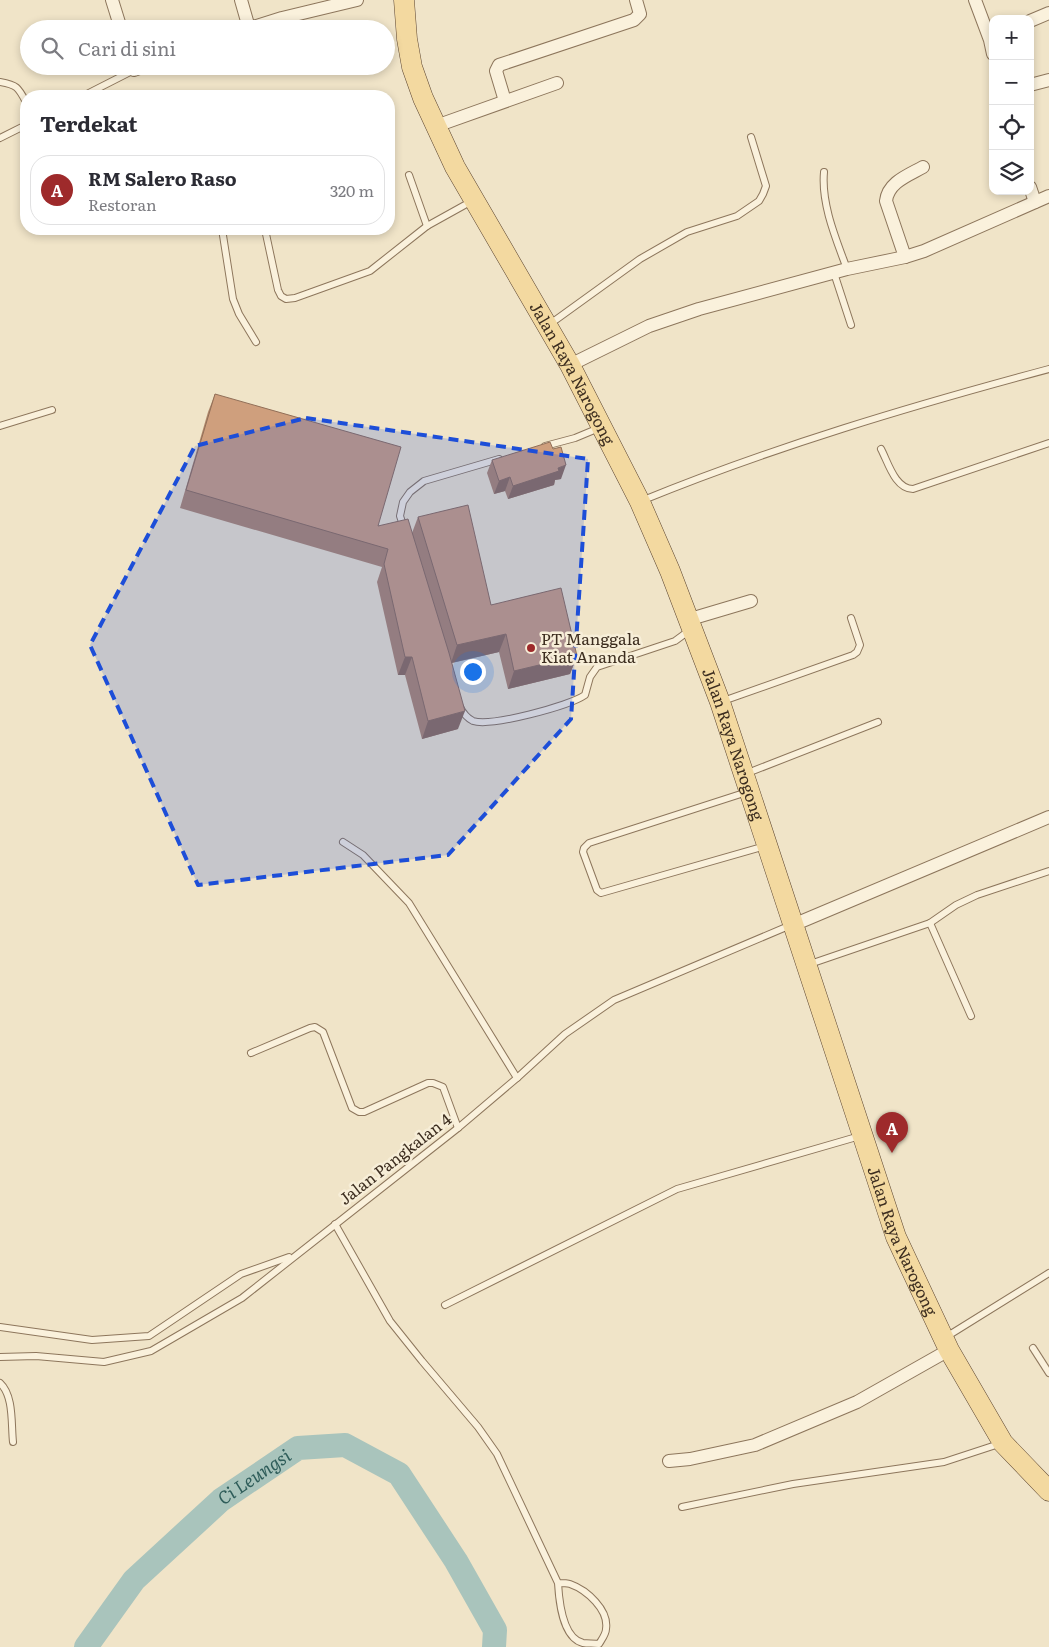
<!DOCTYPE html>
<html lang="id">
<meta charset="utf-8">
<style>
body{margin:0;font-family:Literata,serif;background:#f2f2f3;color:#2b2b33}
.controls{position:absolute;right:15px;top:15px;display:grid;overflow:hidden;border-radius:10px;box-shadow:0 2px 8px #0003}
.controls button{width:45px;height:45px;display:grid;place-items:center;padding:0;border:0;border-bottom:1px solid #e1e1e2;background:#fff;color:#2b2b33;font:25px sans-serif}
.you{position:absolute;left:472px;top:671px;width:18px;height:18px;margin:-12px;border:4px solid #fff;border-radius:50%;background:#1a73e8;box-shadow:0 0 0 8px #1a73e833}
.badge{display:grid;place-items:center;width:32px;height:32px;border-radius:50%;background:#9e2a2b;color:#fff;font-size:16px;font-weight:700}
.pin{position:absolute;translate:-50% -41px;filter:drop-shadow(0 1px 2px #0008)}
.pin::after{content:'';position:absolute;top:26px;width:18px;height:15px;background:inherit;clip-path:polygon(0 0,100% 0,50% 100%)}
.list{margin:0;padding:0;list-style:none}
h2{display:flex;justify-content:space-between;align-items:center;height:65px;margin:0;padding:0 20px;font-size:21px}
h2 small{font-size:16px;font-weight:400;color:#7c7c81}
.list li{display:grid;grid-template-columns:32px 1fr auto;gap:15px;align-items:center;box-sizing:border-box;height:70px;margin:0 10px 10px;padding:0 10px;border:1px solid #e1e1e2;border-radius:20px}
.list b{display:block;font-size:19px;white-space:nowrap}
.list p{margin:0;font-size:16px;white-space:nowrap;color:#7c7c81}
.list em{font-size:16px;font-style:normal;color:#7c7c81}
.icon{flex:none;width:28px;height:28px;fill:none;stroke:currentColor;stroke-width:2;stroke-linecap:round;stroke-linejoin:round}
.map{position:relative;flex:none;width:1049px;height:1647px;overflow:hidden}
.search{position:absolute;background:#fff;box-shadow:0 2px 8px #0003;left:20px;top:20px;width:375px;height:55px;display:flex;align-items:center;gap:12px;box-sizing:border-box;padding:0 18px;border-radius:28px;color:#7c7c81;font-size:19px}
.panel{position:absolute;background:#fff;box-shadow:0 2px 8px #0003;left:20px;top:90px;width:375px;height:145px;border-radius:20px}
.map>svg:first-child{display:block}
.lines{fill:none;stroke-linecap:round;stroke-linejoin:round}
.river{stroke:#a9c4bc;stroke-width:24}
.service-casing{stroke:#8d765c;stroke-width:8}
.minor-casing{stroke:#8d765c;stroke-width:14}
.primary-casing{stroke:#5b4430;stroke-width:21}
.service{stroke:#faf1dc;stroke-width:6}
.minor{stroke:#faf1dc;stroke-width:12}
.primary{stroke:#f3d9a0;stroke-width:20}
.wall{fill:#b2896c}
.shaded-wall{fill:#916f58}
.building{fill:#cf9f7d;stroke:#916f58}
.marked{fill:#1d4ed8;fill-opacity:0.2;stroke:#1d4ed8;stroke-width:4;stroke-dasharray:10 6;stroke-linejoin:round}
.poi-dot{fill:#9e2a2b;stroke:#f7eed8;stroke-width:2}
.labels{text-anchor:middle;stroke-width:5;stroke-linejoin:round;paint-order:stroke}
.street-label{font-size:16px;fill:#3d2e20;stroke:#f7eed8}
.poi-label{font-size:16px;fill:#3d2e20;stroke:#f7eed8;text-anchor:start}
.water-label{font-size:18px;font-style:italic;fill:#2f5d5a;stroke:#f7eed8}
</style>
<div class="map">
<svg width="1049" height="1647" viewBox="0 0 1049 1647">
<rect width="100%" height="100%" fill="#f0e4c8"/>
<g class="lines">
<path class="river" id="s1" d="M86,1647l48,-67 87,-80 77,-52 47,-3 54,29 57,87 39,69 -1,17"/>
<defs>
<g id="service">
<path d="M0,82c17,3 18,5 26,20"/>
<polyline points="83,96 134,70"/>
<polyline points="0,138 26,125"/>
<path d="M824,172c-3,32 12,67 23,97"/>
<polyline points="409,175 427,226"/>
<polyline points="222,229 233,299 239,314 256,342"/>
<polyline points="266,234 278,290 281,296 286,299 295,298 370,271 427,226 472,201"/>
<polyline points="834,273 851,325"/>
<polyline points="550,324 640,259 687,232 737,216 759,201 763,194 766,186 751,137"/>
<polyline points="0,426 52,410"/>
<polyline points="545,446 575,438 599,428"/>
<path d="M881,449c7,13 14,40 32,40l136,-46"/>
<path d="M641,501c132,-54 270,-95 408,-132"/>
<polyline points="404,528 400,516 403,502 410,492 424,481 499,459"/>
<polyline points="723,701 853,655 857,652 860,645 851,618"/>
<path d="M460,707c3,6 7,11 13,14 18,6 96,-15 112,-26l5,-18 7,-10 78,-26 15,-11"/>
<polyline points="745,774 878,722"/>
<polyline points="747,792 589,843 584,848 583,852 597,890 601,893 765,846"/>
<polyline points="343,842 363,855 409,903 517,1078"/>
<polyline points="930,923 956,905 977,895 1049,871"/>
<polyline points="810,964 930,923 971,1016"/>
<polyline points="251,1053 310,1028 315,1027 323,1032 352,1108 359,1112 364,1112 428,1083 433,1083 443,1087 458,1128"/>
<path d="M335,1224l55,97 32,40 56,66 19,27 61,129c1,17 4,55 25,60 5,1 11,0 16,1 3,-5 7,-10 7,-15 3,-19 -19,-39 -36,-45 -3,-1 -8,-1 -12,-1"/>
<polyline points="445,1305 677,1189 860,1136"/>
<polyline points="0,1327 92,1340 149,1336 241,1274 289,1257"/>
<polyline points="946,1337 1049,1273"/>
<polyline points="1033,1348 1049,1373"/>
<polyline points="0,1357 36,1356 104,1362 151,1351 242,1298 458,1128 517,1078 565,1034 614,1000 791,925"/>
<path d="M0,1383c14,13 11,41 13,59"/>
<polyline points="682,1507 793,1484 944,1462 999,1444"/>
</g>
<g id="minor">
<polyline points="112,0 121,29"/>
<polyline points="241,0 249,28"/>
<polyline points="975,0 990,40 993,54"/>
<polyline points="1030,21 1049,13"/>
<polyline points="247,29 282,18 357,0"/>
<polyline points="133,66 134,70 145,66"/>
<polyline points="1030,85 1049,80"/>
<polyline points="505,101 496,71 499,65 634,20 640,14 636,0"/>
<polyline points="436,126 557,83"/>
<polyline points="1030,187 1035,202"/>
<path d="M905,257l-19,-56c2,-19 23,-26 37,-34"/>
<polyline points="570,365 649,326 699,309 847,269 905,257 924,251 1049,196"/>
<polyline points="687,620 751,601"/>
<polyline points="793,925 1049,817"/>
<polyline points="669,1461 690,1459 755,1445 857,1402 949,1350"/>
</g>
<g id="primary">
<path id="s2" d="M404,0l3,39 5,28 11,31 32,69 115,198 70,137 30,69 50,131 176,535 53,113 54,93 46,48"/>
</g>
</defs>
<use href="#service" class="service-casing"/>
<use href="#minor" class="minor-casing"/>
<use href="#primary" class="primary-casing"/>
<use href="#service" class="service"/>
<use href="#minor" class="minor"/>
<use href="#primary" class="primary"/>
</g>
<g class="wall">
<polygon points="215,394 378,526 412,533 418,517 491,605 577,656 570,674 508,689 499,652 452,663 458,729 422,739 405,675 398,675 377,582 382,567 180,508 208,412"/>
<polygon points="553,449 561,479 555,480 554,485 508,499 505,491 494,494 487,473 492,460"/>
</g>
<g class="shaded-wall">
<polygon points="566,465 561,479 555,480 554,485 508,499 513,486 558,468"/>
<polygon points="510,477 505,491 494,494 499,481"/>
<polygon points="506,634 499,652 451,663 457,645"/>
<polygon points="577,656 570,674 508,689 514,671"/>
<polygon points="405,657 412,657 405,675 398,675"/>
<polygon points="465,711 458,729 422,739 428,721"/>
</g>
<g class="building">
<polygon points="215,394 401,447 378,526 408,519 449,653 465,711 428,721 412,657 405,657 384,564 388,549 186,490"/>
<polygon points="550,442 553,449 561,447 566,465 558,468 559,471 513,486 510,477 499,481 492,460"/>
<polygon points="468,505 491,605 561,588 577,656 514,671 506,634 457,645 418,517"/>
</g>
<path class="marked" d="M306,418l282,41 -17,260 -123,136 -250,30 -108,-240 105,-199z"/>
<circle class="poi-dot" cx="531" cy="648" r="5"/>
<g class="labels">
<g class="street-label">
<text dy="6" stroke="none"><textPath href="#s2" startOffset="414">Jalan Raya Narogong</textPath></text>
<text dy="6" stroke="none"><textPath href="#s2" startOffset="819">Jalan Raya Narogong</textPath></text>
<text transform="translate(395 1159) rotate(-38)" y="6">Jalan Pangkalan 4</text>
<text dy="6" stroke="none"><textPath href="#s2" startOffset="1344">Jalan Raya Narogong</textPath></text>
</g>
<g class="poi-label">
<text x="541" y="645">PT Manggala<tspan x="541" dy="18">Kiat Ananda</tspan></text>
</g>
<g class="water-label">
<text dy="6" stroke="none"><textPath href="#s1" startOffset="241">Ci Leungsi</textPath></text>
</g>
</g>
</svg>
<div class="controls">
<button>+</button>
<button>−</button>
<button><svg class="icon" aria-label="locate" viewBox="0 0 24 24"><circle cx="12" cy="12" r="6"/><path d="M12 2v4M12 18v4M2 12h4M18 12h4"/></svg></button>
<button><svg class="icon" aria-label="layers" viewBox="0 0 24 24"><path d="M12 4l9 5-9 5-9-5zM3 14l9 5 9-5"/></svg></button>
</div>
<div class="you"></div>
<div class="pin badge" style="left:892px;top:1153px">A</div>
<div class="search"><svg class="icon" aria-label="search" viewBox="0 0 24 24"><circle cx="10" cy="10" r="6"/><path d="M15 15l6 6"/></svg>Cari di sini</div>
<section class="panel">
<h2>Terdekat<small></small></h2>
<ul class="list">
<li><span class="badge">A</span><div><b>RM Salero Raso</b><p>Restoran</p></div><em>320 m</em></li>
</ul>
</section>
</div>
